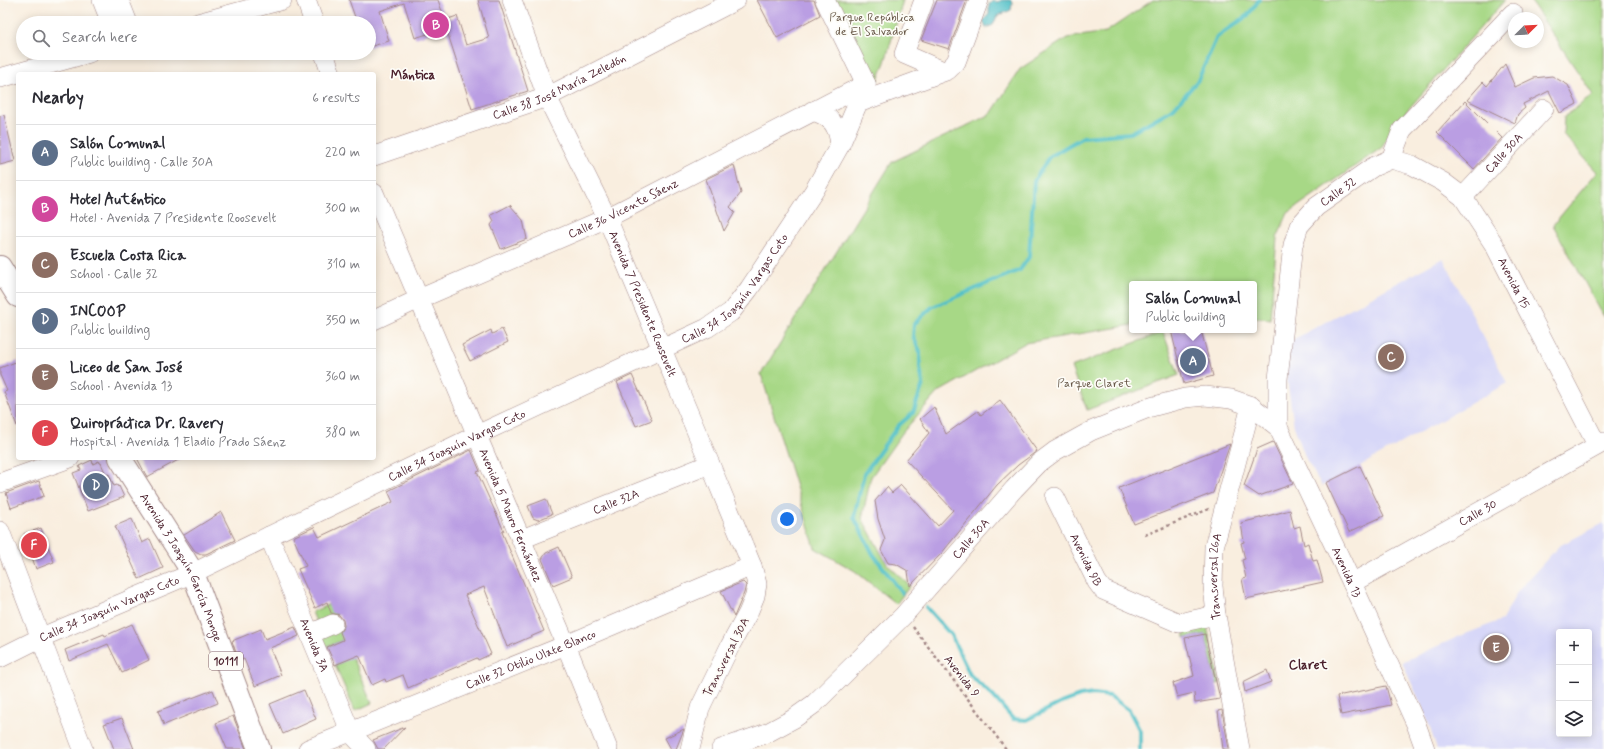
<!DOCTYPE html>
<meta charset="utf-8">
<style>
body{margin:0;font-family:Mynerve,sans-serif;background:#f7f7f7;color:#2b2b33}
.controls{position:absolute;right:12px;bottom:12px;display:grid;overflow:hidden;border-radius:4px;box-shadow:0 2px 10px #0003}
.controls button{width:36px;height:36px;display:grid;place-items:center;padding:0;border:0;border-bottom:1px solid #e1e1e2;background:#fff;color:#2b2b33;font:20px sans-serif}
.compass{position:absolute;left:1508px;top:12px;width:36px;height:36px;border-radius:50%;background:#fff;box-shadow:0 2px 10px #0003;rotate:66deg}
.you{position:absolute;left:787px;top:519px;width:14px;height:14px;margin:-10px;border:3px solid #fff;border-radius:50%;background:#1a73e8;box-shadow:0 0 0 6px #1a73e833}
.badge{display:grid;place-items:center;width:26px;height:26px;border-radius:50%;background:#7c3aed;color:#fff;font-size:13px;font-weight:700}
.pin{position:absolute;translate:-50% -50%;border:2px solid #fff;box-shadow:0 1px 4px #0006}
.popup{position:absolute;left:1129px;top:281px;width:128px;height:52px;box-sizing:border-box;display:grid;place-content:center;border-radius:4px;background:#fff;filter:drop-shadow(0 1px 3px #0005);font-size:13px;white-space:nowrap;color:#7c7c81}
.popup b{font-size:15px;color:#2b2b33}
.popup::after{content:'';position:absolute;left:50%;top:100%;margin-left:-8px;border:8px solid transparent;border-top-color:#fff}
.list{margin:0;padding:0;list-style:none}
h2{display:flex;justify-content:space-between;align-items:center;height:52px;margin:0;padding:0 16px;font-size:17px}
h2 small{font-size:13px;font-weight:400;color:#7c7c81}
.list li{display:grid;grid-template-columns:26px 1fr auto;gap:12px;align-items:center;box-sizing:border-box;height:56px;padding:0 16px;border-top:1px solid #e1e1e2}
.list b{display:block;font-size:15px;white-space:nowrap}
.list p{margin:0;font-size:13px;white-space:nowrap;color:#7c7c81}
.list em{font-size:13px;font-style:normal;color:#7c7c81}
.icon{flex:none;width:22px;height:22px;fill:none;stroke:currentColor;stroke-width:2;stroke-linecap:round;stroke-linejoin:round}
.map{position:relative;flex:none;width:1604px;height:749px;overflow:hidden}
.search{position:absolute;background:#fff;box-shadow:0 2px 10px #0003;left:16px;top:16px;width:360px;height:44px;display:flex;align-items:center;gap:10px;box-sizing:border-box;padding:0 14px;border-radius:22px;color:#7c7c81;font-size:15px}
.panel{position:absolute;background:#fff;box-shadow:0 2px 10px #0003;left:16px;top:72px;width:360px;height:388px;border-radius:4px}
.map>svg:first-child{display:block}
.built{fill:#d7d7f8;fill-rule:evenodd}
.green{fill:#a7d886;stroke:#787c58}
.water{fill:#53c1c8;stroke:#4e707a}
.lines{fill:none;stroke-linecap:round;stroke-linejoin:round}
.stream{stroke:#53c1c8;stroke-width:4}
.building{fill:#ba9ee3}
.minor-casing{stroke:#a28685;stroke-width:20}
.highway-casing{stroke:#a28685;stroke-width:24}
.path{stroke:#a28685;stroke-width:2.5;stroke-dasharray:3 3;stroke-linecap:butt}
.minor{stroke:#fff;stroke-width:19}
.highway{stroke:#fff;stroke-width:22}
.labels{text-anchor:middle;stroke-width:3.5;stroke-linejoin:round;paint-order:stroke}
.shield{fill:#fdfcf7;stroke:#806168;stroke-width:1}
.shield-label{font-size:11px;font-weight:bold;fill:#4a1f2b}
.park-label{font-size:12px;fill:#665646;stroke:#fdfcf7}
.street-label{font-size:12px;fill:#4a1f2b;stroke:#fdfcf7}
.neighbourhood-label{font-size:13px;font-weight:bold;fill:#4a1f2b;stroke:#fdfcf7}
</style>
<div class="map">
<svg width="1604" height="749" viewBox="0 0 1604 749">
<rect width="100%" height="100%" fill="#fdfcf7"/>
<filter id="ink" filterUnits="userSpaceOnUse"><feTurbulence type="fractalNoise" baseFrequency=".025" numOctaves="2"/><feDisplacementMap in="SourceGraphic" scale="8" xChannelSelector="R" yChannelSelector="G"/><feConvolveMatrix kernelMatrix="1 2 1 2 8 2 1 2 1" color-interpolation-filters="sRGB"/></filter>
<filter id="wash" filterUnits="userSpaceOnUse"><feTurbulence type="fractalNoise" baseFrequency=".012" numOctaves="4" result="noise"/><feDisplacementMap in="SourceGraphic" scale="16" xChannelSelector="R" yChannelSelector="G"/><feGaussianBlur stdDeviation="0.9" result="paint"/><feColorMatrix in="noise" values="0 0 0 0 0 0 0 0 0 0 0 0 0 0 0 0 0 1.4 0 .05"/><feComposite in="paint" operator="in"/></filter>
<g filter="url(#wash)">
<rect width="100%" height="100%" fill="#f9eedf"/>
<g class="built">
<polygon points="1443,258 1507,383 1360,466 1322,486 1306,459 1294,426 1286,372 1289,342"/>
<path d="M1604,523v226h-167l-12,-36 -23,-51 58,-26 42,-16 16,-29 41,-45zM1559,632h30v102h-30z"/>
</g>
<g class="green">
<polygon points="833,0 903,0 885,62 875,88"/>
<polygon points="1153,0 1505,0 1396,123 1381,148 1288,213 1277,238 1270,319 1254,317 1254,284 1132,284 1132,325 1025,343 937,393 903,432 871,477 862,518 887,564 910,586 896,604 855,571 815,548 761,374 892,162 991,114 1020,69 1067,38 1106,32"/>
<polygon points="1530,0 1604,0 1604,317 1553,225 1597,172 1563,134 1564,117 1593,95"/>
<polygon points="1163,332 1179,375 1087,410 1071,367"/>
<polygon points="336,601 341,612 333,616 339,629 347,625 352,636 327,647 312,612"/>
<polygon points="1207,627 1220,683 1217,684 1205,634 1185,638 1184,628"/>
<polygon points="352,657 372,703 355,711 335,665"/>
</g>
<polygon class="water" points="1002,0 1011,0 1012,4 1011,10 997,16 993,25 986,28 983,21 989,14 989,4 993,1 998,2"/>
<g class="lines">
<g class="stream">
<polyline points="902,593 873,554 854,517 864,474 898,426 913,413 923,384 920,368 920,351 913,337 914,324 932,307 1020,270 1029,257 1034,181 1049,157 1083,137 1131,133 1174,108 1198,80 1217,37 1248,15 1259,0"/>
<polyline points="926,607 951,635 970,675 993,696 1013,719 1026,720 1061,703 1080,696 1093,694 1110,696 1129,710 1140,731 1140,749"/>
</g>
</g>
<g id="blocks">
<g class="building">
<polygon points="349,0 438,0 445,20 457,16 466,45 489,38 478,0 499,0 528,91 472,109 446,28 415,38 404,3 380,11 389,41 369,47 369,23 357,23"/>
<polygon points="757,0 814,0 820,15 777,38"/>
<polygon points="937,0 967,0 949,49 921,40"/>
<polygon points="1505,64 1515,87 1534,78 1552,76 1568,85 1577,104 1560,113 1549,91 1523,104 1525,108 1518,114 1515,123 1467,100 1483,82 1487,86"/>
<polygon points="1465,101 1502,138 1474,169 1437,132"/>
<polygon points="4,115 15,161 0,165 0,116"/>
<polygon points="734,165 741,193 730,207 735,212 724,231 706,179"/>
<polygon points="510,205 523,220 527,239 501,249 491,225 494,221 491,215"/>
<polygon points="502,329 508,342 470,361 462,345 491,330 492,334"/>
<polygon points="1171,330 1201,330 1213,376 1184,384"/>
<polygon points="18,361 18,426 17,426 4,392 7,391 0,375 0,368"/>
<polygon points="632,375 652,420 636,426 617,382"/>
<polygon points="1000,400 1037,451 1018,465 997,485 941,554 910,586 908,571 896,564 888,563 881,550 885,540 878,519 875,501 887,487 892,493 901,485 938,526 953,510 906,460 929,433 920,419 934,407 946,434 978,411 981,415"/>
<polygon points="1273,442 1293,484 1259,496 1244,486 1257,449"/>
<polygon points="1230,444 1213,493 1134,524 1119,488"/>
<polygon points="471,450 480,471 477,472 504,531 502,532 544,631 507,647 484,587 465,595 491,654 478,660 477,658 408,688 403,675 386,682 385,679 372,685 359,655 335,665 327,647 343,640 340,632 344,626 343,620 339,615 331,613 327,602 315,608 298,569 306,566 293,537 314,527 319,537 393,502 388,491"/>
<polygon points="137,458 182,458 147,477"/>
<polygon points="92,460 93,464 99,461 100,463 101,463 106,475 109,474 114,486 117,485 118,487 119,486 124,497 88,511 73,473 81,470 79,466"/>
<polygon points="1360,466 1384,516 1349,532 1326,483"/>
<polygon points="39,481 44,496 11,508 6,493"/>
<polygon points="546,499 552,514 538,520 533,518 528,506"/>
<polygon points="1290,510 1294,528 1300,526 1304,545 1308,543 1313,561 1317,560 1323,582 1246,599 1242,579 1246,578 1242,560 1245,559 1241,543 1244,542 1241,523"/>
<polygon points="221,512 235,540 206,554 201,554 195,551 184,535"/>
<polygon points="132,519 142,543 150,539 163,568 139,579 115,526"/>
<polygon points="41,528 54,562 36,569 24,534"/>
<polygon points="559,547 572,577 553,585 542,559 546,553"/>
<polygon points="743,582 746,585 744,593 734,617 721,591"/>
<polygon points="132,624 149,660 122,673 108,644 69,661 65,650 104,634 105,636"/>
<polygon points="295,627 299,636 270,648 281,675 255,686 244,659 239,661 232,641 261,629 265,639"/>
<polygon points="1205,634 1220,699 1195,703 1194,693 1177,697 1173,683 1194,676 1185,638"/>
<polygon points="1267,670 1271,682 1245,692 1243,682"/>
<polygon points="1386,686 1391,705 1341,715 1337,696"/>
<polygon points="213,690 218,703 164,725 158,711"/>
<polygon points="304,690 316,719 283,734 270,704"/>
<polygon points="1222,710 1229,749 1223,749 1218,711"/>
<polygon points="233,716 246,749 227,749 216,723"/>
<polygon points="122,718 134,749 114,749 104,724"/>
<polygon points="405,727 384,749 378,749 377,747 373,740"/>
<polygon points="684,729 676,749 671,749 665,738"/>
</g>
</g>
</g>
<g filter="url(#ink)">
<use href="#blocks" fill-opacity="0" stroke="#a28685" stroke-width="1"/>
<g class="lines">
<defs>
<g id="minor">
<polyline points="102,0 111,23"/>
<polyline points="119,0 128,23"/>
<polyline points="306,0 314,23"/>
<path id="s1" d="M512,0l35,97 60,121 103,246 42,102 5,18 -2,12 -7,17 -18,33 -30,62 -10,41"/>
<polyline points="825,0 866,84"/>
<polyline points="924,0 904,54 943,71"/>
<polyline points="198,23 282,0"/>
<polyline points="324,53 331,74"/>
<polyline points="0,78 89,53"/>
<polyline points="858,103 948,70 956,62 979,0"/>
<path d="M812,111c19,5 26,14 28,34"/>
<path id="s2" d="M374,156l173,-59 189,-97"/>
<path id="s3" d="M1391,159l21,6 31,17 20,15 32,49 102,199"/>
<path id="s4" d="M374,193l192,452 42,104"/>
<path id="s5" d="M1463,197l81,-88"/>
<path id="s6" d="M374,320l45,-21 188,-81 259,-134"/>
<path id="s7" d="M1278,427v-48l15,-134 6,-19 17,-19 57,-40 18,-8 11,-29 111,-117"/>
<polyline points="0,483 70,458"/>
<path id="s8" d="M1055,497l42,85 6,8 76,33 37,-8"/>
<polyline points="0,531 83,749"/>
<path id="s9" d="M269,536l82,197 15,16"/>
<path id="s10" d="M522,539l188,-75"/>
<path id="s11" d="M1352,583l252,-141"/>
<polyline points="310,634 333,624"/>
<path id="s12" d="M0,658l42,-21 151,-64 284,-138 230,-107 24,-16 18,-23 65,-98 26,-46 26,-61"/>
<path id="s13" d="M308,749l258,-104 186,-79"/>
<path id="s14" d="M721,749l46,-16 26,-14 21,-15 89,-88 111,-127 25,-26 16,-12 36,-20 60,-24 34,-9 20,-2 26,3 20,7 27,21 74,156 64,141 9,25"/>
<path id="s15" d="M1240,749l-24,-134 -3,-29 1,-39 37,-141"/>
</g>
<g id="highway">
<polyline points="0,267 18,296"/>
<path id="s16" d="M120,458l73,115 66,176"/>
</g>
</defs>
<use href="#minor" class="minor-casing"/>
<use href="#highway" class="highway-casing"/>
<g class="path">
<polyline points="1145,535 1209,509"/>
<polyline points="913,627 1006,749"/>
</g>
<use href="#minor" class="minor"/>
<use href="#highway" class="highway"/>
</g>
</g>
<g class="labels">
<rect class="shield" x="209" y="652" width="34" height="18" rx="3"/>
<g class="shield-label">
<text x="226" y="665">10111</text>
</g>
<g class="park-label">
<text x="872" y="21">Parque República<tspan x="872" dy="14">de El Salvador</tspan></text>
<text x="1094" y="387">Parque Claret</text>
</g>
<g class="street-label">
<text dy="4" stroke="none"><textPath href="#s2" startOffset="198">Calle 38 José María Zeledón</textPath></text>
<text dy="4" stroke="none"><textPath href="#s5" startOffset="60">Calle 30A</textPath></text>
<text dy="4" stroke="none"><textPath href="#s7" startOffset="255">Calle 32</textPath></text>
<text dy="4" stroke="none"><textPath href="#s6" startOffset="273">Calle 36 Vicente Sáenz</textPath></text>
<text dy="4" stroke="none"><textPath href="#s3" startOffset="182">Avenida 15</textPath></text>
<text dy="4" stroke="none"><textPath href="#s12" startOffset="828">Calle 34 Joaquín Vargas Coto</textPath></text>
<text dy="4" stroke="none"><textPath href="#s1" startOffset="331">Avenida 7 Presidente Roosevelt</textPath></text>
<text dy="4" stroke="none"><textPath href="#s12" startOffset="504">Calle 34 Joaquín Vargas Coto</textPath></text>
<text dy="4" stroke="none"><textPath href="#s10" startOffset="101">Calle 32A</textPath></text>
<text dy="4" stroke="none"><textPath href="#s11" startOffset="144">Calle 30</textPath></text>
<text dy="4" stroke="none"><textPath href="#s4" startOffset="350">Avenida 5 Mauro Fernández</textPath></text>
<text dy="4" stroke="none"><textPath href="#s14" startOffset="332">Calle 30A</textPath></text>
<text dy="4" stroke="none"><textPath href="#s8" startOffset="70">Avenida 9B</textPath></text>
<text dy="4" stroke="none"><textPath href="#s16" startOffset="126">Avenida 3 Joaquín García Monge</textPath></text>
<text dy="4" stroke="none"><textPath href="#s14" startOffset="857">Avenida 13</textPath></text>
<text dy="4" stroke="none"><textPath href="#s15" startOffset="175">Transversal 26A</textPath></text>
<text dy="4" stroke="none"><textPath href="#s12" startOffset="120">Calle 34 Joaquín Vargas Coto</textPath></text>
<text dy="4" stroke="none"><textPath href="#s9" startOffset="118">Avenida 3A</textPath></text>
<text transform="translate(726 657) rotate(-63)" y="4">Transversal 30A</text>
<text dy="4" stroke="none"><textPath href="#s13" startOffset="240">Calle 32 Otilio Ulate Blanco</textPath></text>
<text transform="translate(962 676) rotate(52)" y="4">Avenida 9</text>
</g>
<g class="neighbourhood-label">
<text x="413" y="79">Mántica</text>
<text x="1308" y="669">Claret</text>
</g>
</g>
</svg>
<div class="controls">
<button>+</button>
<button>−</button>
<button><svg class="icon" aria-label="layers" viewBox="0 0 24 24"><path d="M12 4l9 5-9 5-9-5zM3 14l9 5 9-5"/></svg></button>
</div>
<svg class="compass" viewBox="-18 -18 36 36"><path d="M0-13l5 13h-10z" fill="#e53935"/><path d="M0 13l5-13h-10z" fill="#7c7c81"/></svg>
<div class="you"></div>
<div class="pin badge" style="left:1193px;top:361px;background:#5c6f8a">A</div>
<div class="popup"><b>Salón Comunal</b>Public building</div>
<div class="pin badge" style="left:436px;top:25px;background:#d1479c">B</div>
<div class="pin badge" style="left:1391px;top:357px;background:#8d6e63">C</div>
<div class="pin badge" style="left:96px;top:486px;background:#5c6f8a">D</div>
<div class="pin badge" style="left:1496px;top:648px;background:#8d6e63">E</div>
<div class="pin badge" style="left:34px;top:545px;background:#e0444e">F</div>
<div class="search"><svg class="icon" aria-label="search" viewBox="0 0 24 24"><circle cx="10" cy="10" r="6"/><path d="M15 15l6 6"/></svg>Search here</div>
<section class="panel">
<h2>Nearby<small>6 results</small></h2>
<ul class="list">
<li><span class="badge" style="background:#5c6f8a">A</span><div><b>Salón Comunal</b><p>Public building · Calle 30A</p></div><em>220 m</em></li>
<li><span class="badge" style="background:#d1479c">B</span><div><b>Hotel Auténtico</b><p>Hotel · Avenida 7 Presidente Roosevelt</p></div><em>300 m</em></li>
<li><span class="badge" style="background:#8d6e63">C</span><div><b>Escuela Costa Rica</b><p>School · Calle 32</p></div><em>310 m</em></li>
<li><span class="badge" style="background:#5c6f8a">D</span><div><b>INCOOP</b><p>Public building</p></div><em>350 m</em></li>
<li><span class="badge" style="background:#8d6e63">E</span><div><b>Liceo de San José</b><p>School · Avenida 13</p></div><em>360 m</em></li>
<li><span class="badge" style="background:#e0444e">F</span><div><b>Quiropráctica Dr. Ravery</b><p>Hospital · Avenida 1 Eladio Prado Sáenz</p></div><em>380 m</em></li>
</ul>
</section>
</div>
